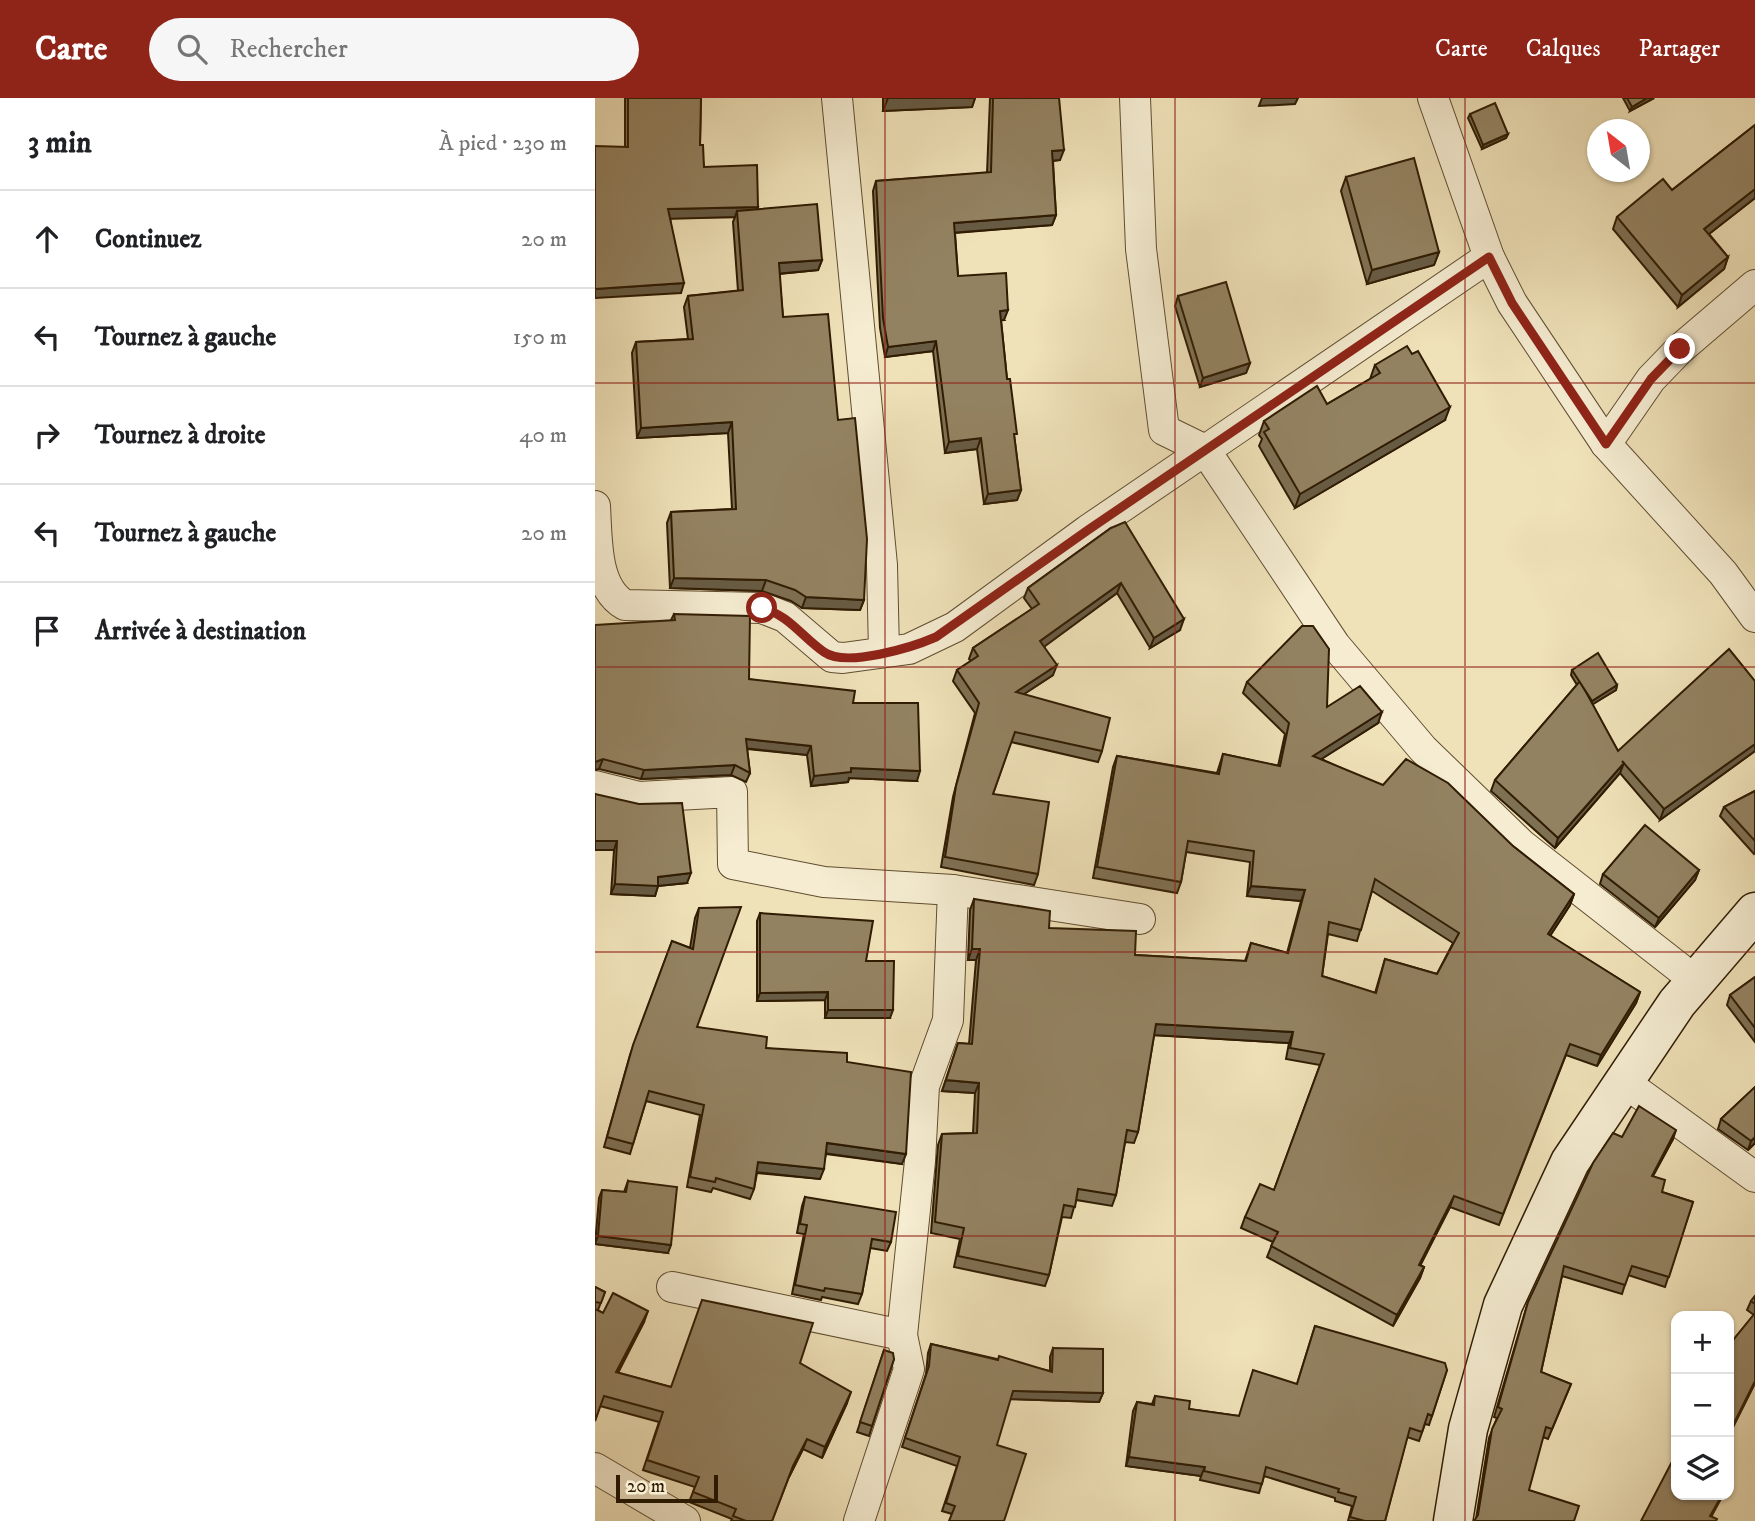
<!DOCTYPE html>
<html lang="fr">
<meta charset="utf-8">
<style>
body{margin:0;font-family:"IM FELL DW Pica",serif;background:#f6f6f6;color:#202124}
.controls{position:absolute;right:21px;bottom:21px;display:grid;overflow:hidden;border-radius:14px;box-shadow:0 2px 5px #0004}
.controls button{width:63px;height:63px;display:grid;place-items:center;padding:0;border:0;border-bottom:2px solid #e0e0e0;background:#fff;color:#202124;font:35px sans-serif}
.compass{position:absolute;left:992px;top:21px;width:63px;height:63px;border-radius:50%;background:#fff;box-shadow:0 2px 5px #0004;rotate:329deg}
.scale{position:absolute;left:21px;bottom:18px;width:102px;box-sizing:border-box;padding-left:7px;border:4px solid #301c03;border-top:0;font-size:19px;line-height:24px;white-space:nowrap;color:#301c03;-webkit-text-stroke:5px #f5ecd1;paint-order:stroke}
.stop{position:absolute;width:21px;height:21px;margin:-16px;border:5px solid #8f2418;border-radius:50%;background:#fff}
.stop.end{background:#8f2418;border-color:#fff;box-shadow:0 2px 7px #0008}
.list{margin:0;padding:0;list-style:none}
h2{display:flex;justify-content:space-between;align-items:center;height:91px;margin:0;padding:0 28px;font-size:30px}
h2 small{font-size:23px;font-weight:400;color:#757577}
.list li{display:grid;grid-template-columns:46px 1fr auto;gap:21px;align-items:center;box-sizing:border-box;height:98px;padding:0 28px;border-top:2px solid #e0e0e0}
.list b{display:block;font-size:26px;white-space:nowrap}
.list em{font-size:23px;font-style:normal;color:#757577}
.icon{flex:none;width:38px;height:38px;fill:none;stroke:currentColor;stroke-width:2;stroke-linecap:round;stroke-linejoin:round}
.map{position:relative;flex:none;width:1160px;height:1423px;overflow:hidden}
header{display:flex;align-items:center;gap:42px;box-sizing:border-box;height:98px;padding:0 35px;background:#8f2418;color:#fff}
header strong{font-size:33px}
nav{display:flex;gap:38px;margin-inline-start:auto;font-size:24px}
.search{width:490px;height:63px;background:#f6f6f6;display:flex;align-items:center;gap:18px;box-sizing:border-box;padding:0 24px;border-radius:38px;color:#757577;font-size:26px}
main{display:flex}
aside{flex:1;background:#fff}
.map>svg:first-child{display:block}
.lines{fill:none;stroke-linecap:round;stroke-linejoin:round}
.street-casing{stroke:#604d30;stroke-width:32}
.secondary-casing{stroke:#301c03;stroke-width:41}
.street{stroke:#f5ecd1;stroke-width:30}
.secondary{stroke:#f5ecd1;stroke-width:38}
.wall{fill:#7e7053;stroke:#301c03;stroke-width:2;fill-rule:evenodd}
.shaded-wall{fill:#675b44;stroke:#301c03;stroke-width:2}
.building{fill:#938261;stroke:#301c03;stroke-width:2;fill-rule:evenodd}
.route{stroke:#8f2418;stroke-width:9}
.grid{fill:none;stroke:#8f2418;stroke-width:2;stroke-opacity:0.55}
</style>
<header>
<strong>Carte</strong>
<div class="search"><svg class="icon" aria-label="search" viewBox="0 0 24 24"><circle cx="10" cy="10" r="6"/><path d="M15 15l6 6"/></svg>Rechercher</div>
<nav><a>Carte</a><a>Calques</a><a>Partager</a></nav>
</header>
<main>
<aside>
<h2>3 min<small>À pied · 230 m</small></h2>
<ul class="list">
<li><svg class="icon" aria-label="ahead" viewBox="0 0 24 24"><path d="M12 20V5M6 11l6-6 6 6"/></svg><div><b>Continuez</b></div><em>20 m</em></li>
<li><svg class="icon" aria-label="left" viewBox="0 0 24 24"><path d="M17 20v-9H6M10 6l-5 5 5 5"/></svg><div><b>Tournez à gauche</b></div><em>150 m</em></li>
<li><svg class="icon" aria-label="right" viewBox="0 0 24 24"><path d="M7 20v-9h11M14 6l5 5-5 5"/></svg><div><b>Tournez à droite</b></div><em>40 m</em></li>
<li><svg class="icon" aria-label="left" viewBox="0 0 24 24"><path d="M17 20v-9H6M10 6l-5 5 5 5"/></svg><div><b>Tournez à gauche</b></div><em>20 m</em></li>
<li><svg class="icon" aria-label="arrive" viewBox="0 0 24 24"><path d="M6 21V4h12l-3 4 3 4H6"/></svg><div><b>Arrivée à destination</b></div></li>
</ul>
</aside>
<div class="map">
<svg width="1160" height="1423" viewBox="0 0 1160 1423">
<rect width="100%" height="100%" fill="#efe1b8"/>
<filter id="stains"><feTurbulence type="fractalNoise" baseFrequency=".00286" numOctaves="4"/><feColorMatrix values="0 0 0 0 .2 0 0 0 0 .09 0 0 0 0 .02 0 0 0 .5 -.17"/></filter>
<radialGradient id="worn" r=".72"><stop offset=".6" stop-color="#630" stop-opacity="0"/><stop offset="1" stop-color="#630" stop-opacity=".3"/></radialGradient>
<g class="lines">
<defs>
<g id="street">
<polyline points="242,0 287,467 289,554"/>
<polyline points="540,0 546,151 569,332 610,352 740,547 828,651 926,746 1101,883"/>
<polyline points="838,0 894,159 917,205 1011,346 1128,475 1160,519"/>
<polyline points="1011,346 1056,281 1085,251 1160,187"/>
<path d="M0,408c2,34 0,82 30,99l137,3 23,9 47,40 11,1 66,-9 46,-22 133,-97 401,-273"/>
<polyline points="0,688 44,699 137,694 138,766 229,784 358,792 545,821"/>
<polyline points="1029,984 1160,1079"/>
<polyline points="77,1189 307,1237"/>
<polyline points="0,1370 90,1423"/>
<polyline points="264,1423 314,1271 307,1237 325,1063 329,988 353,922 358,792"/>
</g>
<polyline id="secondary" points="858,1423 873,1331 908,1207 975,1064 1082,905 1160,814"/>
</defs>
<use href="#street" class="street-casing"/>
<use href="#secondary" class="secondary-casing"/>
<use href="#street" class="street"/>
<use href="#secondary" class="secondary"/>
</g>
<g class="wall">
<polygon points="30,0 106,0 105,47 109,69 162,111 227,162 223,172 184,176 188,219 243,322 269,502 265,512 207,510 196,503 167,493 75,490 72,425 76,414 137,411 133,335 42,340 37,255 41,244 93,241 89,209 93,198 143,193 138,124 140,119 75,120 86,195 30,49"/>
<polygon points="288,0 380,0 377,9 288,13"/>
<polygon points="395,0 464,0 465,62 458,63 461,117 457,127 360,135 363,178 409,222 406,222 412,281 426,392 422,402 389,406 382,351 350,355 338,253 290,259 285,230 278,93 281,83 392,75"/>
<polygon points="1028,0 1059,0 1035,13"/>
<polygon points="875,16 913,36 911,40 887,51 873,20"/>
<polygon points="1160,27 1160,100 1114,136 1133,159 1129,171 1083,209 1018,131 1022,119 1077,92"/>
<polygon points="751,79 844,154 839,167 772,186 746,93"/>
<polygon points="583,198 655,265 651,275 605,289 580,208"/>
<polygon points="780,267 850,322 700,410 664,348 667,341 664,337 669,323 732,306 775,281"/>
<polygon points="516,430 585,532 555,550 522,495 449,548 458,577 429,596 507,653 503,664 416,644 398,696 443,776 439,787 346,769 358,699 380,615 358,583 362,572 376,563 374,561 378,550 437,511 429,500 433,490"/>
<polygon points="79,516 154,581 258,605 322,683 254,680 253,684 216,688 212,657 152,651 155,675 151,684 136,677 46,681 4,671 0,672"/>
<polygon points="977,572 1022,587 1021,592 997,606 1023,653 1160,583 1160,653 1065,722 1025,675 960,750 896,693 900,682 982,587 976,577"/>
<path d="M652,584l131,41 -57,36 192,87 61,48 -4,11 -20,31 90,56 -4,11 -39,63 -31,-11 -67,170 -49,-18 -30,58 4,2 -4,11 -27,48 -126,-69 6,-15 -32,-14 4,-11 29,-27 46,-125 -34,-6 3,-16 -135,-8 -16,97 -4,11 -9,-1 -9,53 -4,11 -36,-6 -5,18 -9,-1 -13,58 -4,11 -91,-19 6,-28 -29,-6 7,-88 4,-11 31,-1 2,-40 -33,-2 16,-48 11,1 7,-84h-8l2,-50 4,-11 75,29 86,27 110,6 6,-18 36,10 14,-52 -54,-5 3,-34 -64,-10 -5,30 -4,11 -84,-15 20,-111 4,-11 100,17 6,-19 55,12 7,-32 -42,-41zM777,793l81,52 -16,31 -52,-15 -10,34 -53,-17 6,-42 29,7z"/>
<polygon points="1160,693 1160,755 1159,756 1125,718 1129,709"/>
<polygon points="0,696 92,785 63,788 60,798 16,796 19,752 0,752"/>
<polygon points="1104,772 1100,782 1060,829 1005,786 1008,776"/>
<polygon points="104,810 102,929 171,950 252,964 307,1066 231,1056 225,1081 162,1075 159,1091 155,1101 118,1090 116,1094 92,1089 105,1017 51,1003 35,1056 9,1049 35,957 77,843 95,850 100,820"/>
<polygon points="165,815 271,863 295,920 230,920 230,902 162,903 162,823"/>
<polygon points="1160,879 1160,944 1132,907 1135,897"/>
<polygon points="1160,989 1160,1045 1153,1052 1123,1031 1126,1021"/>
<polygon points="1027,1039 1078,1041 1058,1078 1067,1094 1098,1104 1070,1189 1033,1177 1027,1196 967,1178 946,1274 976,1286 953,1341 948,1339 881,1421 894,1340 902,1320 899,1319 933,1204"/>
<polygon points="33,1083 73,1155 0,1146 4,1100 7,1092 29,1094"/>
<polygon points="210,1099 296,1144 292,1153 275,1150 267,1196 263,1206 227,1199 226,1202 197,1196 209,1136 202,1135 207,1108"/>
<polygon points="0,1189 10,1194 3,1212 8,1215 49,1224 23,1275 76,1289 205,1265 252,1305 227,1360 208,1351 194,1379 177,1423 136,1423 137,1421 94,1404 100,1389 48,1372 64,1324 5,1308 0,1323"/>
<polygon points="1160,1198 1160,1285 1134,1337 1134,1247 1159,1217 1152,1212 1156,1203"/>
<polygon points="720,1228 852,1272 834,1327 830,1326 824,1343 812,1339 790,1423 753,1423 757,1408 740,1403 740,1400 669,1378 664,1395 605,1382 606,1378 531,1368 538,1313 542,1304 557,1306 560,1298 594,1311 644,1318 702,1286"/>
<polygon points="336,1246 455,1273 455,1259 458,1250 508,1295 504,1304 415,1301 357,1416 347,1413 362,1368 307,1349 331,1276 333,1255"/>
<polygon points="289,1252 299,1261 274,1338 262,1334"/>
</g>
<g class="shaded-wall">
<polygon points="293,0 380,0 377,9 288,13"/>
<polygon points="667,0 703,0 700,6 664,8"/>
<polygon points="1052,0 1059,0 1035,13 1037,9"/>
<polygon points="913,36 911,40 887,51 888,47"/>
<polygon points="469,52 465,62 453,63 457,53"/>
<polygon points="1160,91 1160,100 1105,143 1109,131"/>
<polygon points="163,109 159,118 142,113 140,119 70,121 73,111"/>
<polygon points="461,117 457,127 355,135 359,125"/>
<polygon points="844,154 839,167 772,186 777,172"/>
<polygon points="1133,159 1129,171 1083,209 1087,197"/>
<polygon points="227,162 223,172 180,176 184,165"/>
<polygon points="89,185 86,195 0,200 0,191"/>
<polygon points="413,212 409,222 401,223 405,213"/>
<polygon points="341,243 338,253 290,259 293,249"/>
<polygon points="655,265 651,275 605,289 608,280"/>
<polygon points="855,309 850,322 700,410 705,396"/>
<polygon points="137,324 133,335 42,340 46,330"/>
<polygon points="386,340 382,351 350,355 354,344"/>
<polygon points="426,392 422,402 389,406 393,396"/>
<polygon points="79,480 171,482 167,493 75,490"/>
<polygon points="526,485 522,495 442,554 445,543"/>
<polygon points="211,499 269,502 265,512 207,510"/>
<polygon points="589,521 585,532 555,550 559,540"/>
<polygon points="462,567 458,577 417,604 421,594"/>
<polygon points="1022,587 1021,592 995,608 997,603"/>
<polygon points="787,614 783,625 714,669 718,658"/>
<polygon points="151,641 216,648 212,657 148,650"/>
<polygon points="1160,646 1160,653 1065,722 1069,711"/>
<polygon points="8,661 4,671 0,672 0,664"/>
<polygon points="1029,665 1025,675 960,750 963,740"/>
<polygon points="140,667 136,677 46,681 49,672"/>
<polygon points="256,670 325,673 322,683 254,680 253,684 216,688 219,678"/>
<polygon points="0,743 22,743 19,752 0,752"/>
<polygon points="1104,772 1100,782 1060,829 1064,820"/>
<polygon points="96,775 92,785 62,788 63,788 60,798 16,796 20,786 63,779"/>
<polygon points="656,788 710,792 706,803 652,798"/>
<polygon points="979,796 975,807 949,847 953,836"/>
<polygon points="377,851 385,851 381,862 373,862"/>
<polygon points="233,894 230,902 162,903 165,895"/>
<polygon points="1045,894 1041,905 1002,968 1006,957"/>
<polygon points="233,912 298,912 295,920 230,920"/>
<polygon points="561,926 698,934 694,945 557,937"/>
<polygon points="351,982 384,985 380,995 347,993"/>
<polygon points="1081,1032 1078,1041 1053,1087 1057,1078"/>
<polygon points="1160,1039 1160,1045 1153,1052 1156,1043"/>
<polygon points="232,1045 311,1056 307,1066 228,1055"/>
<polygon points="163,1064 229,1071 225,1081 160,1074"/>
<polygon points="859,1098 855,1109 820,1178 824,1167"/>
<polygon points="3,1138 76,1147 73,1155 0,1146"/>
<polygon points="829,1169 825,1180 798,1228 802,1217"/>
<polygon points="53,1213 49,1224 17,1285 21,1274"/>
<polygon points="1160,1283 1160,1285 1134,1337 1134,1335"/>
<polygon points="418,1293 508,1295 504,1304 415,1301"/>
<polygon points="256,1294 252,1305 227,1360 230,1349"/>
<polygon points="212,1341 208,1351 194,1379 198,1368"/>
<polygon points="534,1359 610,1369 606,1378 531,1368"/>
<polygon points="1127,1397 1128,1397 1114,1423 1115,1418"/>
</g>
<g class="building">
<polygon points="33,0 106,0 105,47 108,47 109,69 162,67 163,109 73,111 89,185 0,191 0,48 33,49"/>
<polygon points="398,0 464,0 469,52 457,53 461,117 359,125 363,178 411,175 413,212 405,213 412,281 415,281 422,336 419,336 426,392 393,396 386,340 354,344 341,243 293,249 288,220 281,83 396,74"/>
<polygon points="1032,0 1052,0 1037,9"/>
<polygon points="900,5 913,36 888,47 875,16"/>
<polygon points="1160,27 1160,91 1109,131 1133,159 1087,197 1022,119 1068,81 1077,92"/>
<polygon points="819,60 844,154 777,172 751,79"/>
<polygon points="222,106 227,162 184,165 188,219 233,216 243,322 260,320 272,441 269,502 211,499 200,492 171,482 79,480 76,414 141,411 137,324 46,330 41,244 98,241 93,198 148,192 142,113"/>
<polygon points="631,184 655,265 608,280 583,198"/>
<polygon points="812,248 817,256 823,253 855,309 705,396 669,334 674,331 669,323 722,288 732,306 785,275 780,267"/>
<polygon points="530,424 589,521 559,540 526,485 445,543 462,567 421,594 515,620 507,653 420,634 398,696 454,704 443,776 350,759 361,688 384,605 362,572 383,558 378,550 444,506 433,490 516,430"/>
<polygon points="79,516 155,518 154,581 260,593 258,605 323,605 325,673 256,670 256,674 219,678 216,648 151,641 155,675 140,667 49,672 8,661 0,664 0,527 80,522"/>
<path d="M707,528h11l16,23 -2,58 33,-21 22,26 -69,44 70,29 23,-26 42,24 65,63 61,48 -26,40 92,58 -39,63 -31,-11 -67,170 -49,-18 -35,69 5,2 -27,48 -126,-69 7,-14 -33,-15 15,-33 14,6 50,-136 -34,-6 3,-16 -137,-8 -18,108 -11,-2 -11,65 -38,-6 -3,18 -11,-2 -15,70 -91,-19 6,-28 -29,-6 7,-88 35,-1 2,-50 -33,-3 12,-37 14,1 8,-95h-8l2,-50 76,12 -1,17 87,3 -1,24 111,6 5,-18 37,10 17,-63 -54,-4 3,-35 -66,-10 -7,41 -84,-15 20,-111 102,18 4,-20 57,12 9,-43 -42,-41zM780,781l84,54 -22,41 -52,-15 -9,34 -54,-17 7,-54 32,8z"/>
<polygon points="1134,551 1160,583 1160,646 1069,711 1027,663 1029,665 963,740 900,682 985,583 1023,653"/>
<polygon points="1003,555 1022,587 997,603 977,572"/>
<polygon points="1160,693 1160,743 1129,709"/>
<polygon points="0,696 44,706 87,705 96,775 63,779 63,788 20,786 22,743 0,743"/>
<polygon points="1050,727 1104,772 1064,820 1008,776"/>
<polygon points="146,809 102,929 172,939 171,950 252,955 252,964 316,974 311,1056 232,1045 229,1071 163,1064 159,1091 121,1080 120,1084 95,1079 109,1007 54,993 38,1046 12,1039 38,947 77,843 98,851 104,810"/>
<polygon points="165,815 278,823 271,863 299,863 298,912 233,912 233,894 165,895"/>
<polygon points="1160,879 1160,930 1135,897"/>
<polygon points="1160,989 1160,1039 1156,1043 1126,1021"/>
<polygon points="1044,1008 1081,1032 1057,1078 1070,1082 1067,1094 1098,1104 1074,1179 1037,1168 1030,1187 969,1168 946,1274 976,1286 957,1331 951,1329 934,1392 984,1408 979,1423 879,1423 883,1417 897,1331 907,1311 903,1309 933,1204 998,1065 1018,1035 1027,1039"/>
<polygon points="33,1083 82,1089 76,1147 3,1138 7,1092 31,1094"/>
<polygon points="210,1099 301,1114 296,1144 277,1141 267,1196 230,1190 229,1193 200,1187 212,1127 205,1126"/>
<polygon points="0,1189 10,1194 6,1205 0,1204"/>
<polygon points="18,1195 53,1213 21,1274 76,1289 107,1202 218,1225 205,1265 256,1294 230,1349 212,1341 198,1368 177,1423 151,1423 138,1418 141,1411 98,1394 104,1379 52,1362 68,1314 9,1298 0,1323 0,1211 8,1215"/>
<polygon points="1160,1198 1160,1206 1156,1203"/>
<polygon points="1160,1215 1160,1283 1134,1335 1134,1247"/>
<polygon points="720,1228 850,1265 852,1272 837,1318 833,1316 827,1334 815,1330 790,1423 770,1423 755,1419 761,1399 743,1394 744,1391 671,1369 667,1386 609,1373 610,1369 534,1359 542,1304 559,1307 560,1298 595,1303 594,1311 644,1318 658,1272 702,1286"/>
<polygon points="336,1246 403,1262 404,1258 457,1274 458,1250 508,1251 508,1295 418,1293 402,1347 431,1356 409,1423 354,1423 360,1408 351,1405 365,1359 310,1340 334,1268"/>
<polygon points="289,1252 298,1255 299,1261 277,1328 265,1324"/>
<polygon points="1081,1356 1081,1397 1127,1397 1115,1418 1122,1421 1121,1423 1046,1423"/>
</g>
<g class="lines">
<path class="route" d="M167,510c27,7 40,29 62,44 22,16 89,-5 112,-15l152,-107 401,-273 23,46 94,141 45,-65 29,-30"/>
</g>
<path class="grid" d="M290,0v1423M580,0v1423M870,0v1423M0,285h1160M0,569h1160M0,854h1160M0,1138h1160"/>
<rect width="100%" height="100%" filter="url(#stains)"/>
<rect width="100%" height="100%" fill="url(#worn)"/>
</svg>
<div class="controls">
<button>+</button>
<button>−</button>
<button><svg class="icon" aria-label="layers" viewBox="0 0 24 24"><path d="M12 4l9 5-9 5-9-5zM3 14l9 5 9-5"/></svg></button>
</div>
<svg class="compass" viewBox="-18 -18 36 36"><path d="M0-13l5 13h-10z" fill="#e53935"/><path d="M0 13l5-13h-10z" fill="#757577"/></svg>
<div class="scale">20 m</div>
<div class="stop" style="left:167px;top:510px"></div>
<div class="stop end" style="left:1085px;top:251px"></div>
</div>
</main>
